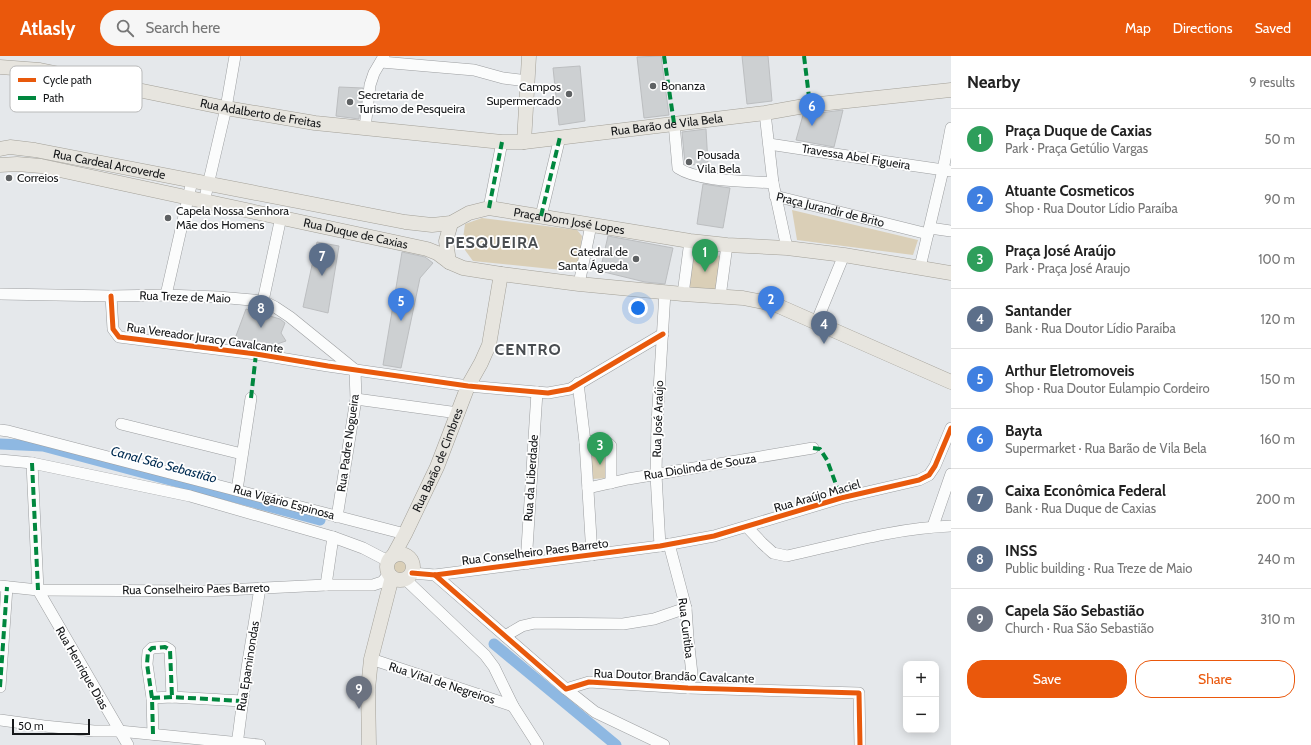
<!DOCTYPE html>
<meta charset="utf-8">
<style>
body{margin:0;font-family:Cabin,sans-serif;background:#f6f6f6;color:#222}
.controls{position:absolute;right:12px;bottom:12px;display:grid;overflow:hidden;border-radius:8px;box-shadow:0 2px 10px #0003}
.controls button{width:36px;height:36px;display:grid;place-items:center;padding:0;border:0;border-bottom:1px solid #e0e0e0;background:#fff;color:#222;font:20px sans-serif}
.scale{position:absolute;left:12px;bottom:10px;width:78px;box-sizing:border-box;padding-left:4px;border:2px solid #16181a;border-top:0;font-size:11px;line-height:14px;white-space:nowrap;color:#16181a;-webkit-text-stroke:3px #fff;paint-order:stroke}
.you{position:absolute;left:638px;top:252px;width:14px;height:14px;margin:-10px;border:3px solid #fff;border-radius:50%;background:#1a73e8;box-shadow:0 0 0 6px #1a73e833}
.badge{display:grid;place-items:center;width:26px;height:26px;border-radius:50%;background:#ea580c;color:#fff;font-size:13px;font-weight:700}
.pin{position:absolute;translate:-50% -33px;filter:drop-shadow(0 1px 2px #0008)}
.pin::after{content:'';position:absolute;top:21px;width:14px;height:12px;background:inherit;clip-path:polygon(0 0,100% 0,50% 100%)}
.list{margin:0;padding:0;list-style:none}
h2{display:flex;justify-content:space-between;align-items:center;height:52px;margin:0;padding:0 16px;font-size:17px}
h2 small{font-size:13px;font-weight:400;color:#767676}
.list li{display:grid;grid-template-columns:26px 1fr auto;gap:12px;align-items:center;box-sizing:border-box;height:60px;padding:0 16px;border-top:1px solid #e0e0e0}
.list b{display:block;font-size:15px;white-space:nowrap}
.list p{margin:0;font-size:13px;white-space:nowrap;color:#767676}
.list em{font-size:13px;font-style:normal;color:#767676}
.actions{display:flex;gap:8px;padding:12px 16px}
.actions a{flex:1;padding:9px 0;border:1px solid #ea580c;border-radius:16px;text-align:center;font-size:14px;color:#ea580c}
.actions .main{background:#ea580c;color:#fff}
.icon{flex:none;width:22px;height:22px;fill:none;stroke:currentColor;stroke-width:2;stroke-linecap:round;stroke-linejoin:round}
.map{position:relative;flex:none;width:951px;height:689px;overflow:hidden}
header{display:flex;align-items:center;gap:24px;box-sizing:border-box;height:56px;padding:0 20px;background:#ea580c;color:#fff}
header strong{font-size:19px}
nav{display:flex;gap:22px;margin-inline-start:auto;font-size:14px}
.search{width:280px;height:36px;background:#f6f6f6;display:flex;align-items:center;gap:10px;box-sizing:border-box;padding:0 14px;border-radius:22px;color:#767676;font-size:15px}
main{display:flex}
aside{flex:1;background:#fff}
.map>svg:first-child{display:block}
.green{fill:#dacfb7}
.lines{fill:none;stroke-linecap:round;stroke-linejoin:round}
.canal{stroke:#8eb8e2;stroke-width:11}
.building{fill:#cdd0d2;stroke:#bcbec0}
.minor-casing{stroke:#9c9ea0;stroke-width:12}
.major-casing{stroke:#a3a098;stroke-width:15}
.minor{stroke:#fbfcfc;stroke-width:11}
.major{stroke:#e7e5df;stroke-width:14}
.quiet{stroke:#00873e;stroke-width:4;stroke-dasharray:8 4;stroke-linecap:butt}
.cycleway-casing{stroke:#fff;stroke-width:8}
.cycleway{stroke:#e8590c;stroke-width:5}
.poi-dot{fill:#5e6163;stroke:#fff;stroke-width:1.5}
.labels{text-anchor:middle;stroke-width:3.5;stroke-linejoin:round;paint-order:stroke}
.poi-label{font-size:12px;fill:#16181a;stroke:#fff;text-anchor:start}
.street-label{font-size:12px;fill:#16181a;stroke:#fff}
.water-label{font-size:13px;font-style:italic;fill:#002c52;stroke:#fff}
.district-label{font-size:16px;font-weight:bold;letter-spacing:1px;fill:#494d51;stroke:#fff}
.key{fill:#fff;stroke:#b9baba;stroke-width:1}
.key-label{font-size:11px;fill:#16181a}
</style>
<header>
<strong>Atlasly</strong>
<div class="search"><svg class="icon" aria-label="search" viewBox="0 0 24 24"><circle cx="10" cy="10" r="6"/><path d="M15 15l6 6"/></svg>Search here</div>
<nav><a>Map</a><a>Directions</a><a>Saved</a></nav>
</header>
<main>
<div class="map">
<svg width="951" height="689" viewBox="0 0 951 689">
<rect width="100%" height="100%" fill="#e5e8eb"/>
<g class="green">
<polygon points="792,154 918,184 913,199 797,184"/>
<polygon points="482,162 577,174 582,180 579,209 571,215 473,205 462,190 465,168"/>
<polygon points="694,195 720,200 716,234 689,232"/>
<polygon points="607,394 609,422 592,423 591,395"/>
<path d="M394,503h7l5,4c2,7 1,9 -5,14l-7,-2 -4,-8z"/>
</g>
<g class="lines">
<g class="canal">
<polyline points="0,388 43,390 320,464"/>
<polyline points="494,588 616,689"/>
</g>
</g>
<g class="building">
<polygon points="661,0 669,59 644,62 637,1"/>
<polygon points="742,0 768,0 772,45 747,48"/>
<polygon points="580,10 585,65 559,69 553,12"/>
<polygon points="339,31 363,32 359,63 336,60"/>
<polygon points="843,54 834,91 796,84 803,59"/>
<polygon points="706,73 708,108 687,109 685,108 682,76"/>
<polygon points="703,128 730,132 723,172 697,168"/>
<polygon points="608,180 673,192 665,228 645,226 600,215"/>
<polygon points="317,186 339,190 328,257 303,251"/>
<polygon points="402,196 425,201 433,207 420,222 401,312 383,309"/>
<polygon points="246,253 280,263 285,267 281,277 286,285 277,288 276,294 233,288"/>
</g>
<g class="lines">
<defs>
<g id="minor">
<polyline points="381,6 474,14 503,22 528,25"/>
<polyline points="765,57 773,127 787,192"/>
<path d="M674,67l4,45c21,14 69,13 95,15"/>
<polyline points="365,72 370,29 374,17 384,0"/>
<polyline points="769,88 861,102 951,115"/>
<path id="s1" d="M775,140l153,38"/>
<polyline points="204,146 226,52 235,0"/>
<polyline points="489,152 502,86"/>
<polyline points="541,160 560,81"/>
<polyline points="930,172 951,175"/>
<polyline points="920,211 943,114 951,72"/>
<polyline points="579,228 591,169"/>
<polyline points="0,238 111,240 166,239 218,241 263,245 275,251 290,261 354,313"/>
<polyline points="683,238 690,185"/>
<polyline points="166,239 192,125"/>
<polyline points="111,240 113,273 119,281 256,298 328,310 468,330 548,337 570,333 663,278"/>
<polyline points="720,241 727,189"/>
<polyline points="263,245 281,161"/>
<polyline points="816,267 844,199"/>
<polyline points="578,327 585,386 592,499"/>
<polyline points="356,343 458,357"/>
<polyline points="121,368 242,398"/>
<polyline points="0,374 8,375 405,478"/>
<path d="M585,386c8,-1 21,-3 26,4v37"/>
<polyline points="0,404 32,407 190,440 333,481 363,492 388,505"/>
<polyline points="32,407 38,534 128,689"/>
<polyline points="588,432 628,423 813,392"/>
<polyline points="237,434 251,342"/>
<polyline points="337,461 356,343 355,314"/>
<polyline points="933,470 951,418"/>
<path d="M747,471l15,16 11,10 14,3c54,-12 109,-28 164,-30"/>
<polyline points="669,488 686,552 688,582 692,618 688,632"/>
<polyline points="660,490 656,419 657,367 665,236"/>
<polyline points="526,508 537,336"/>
<polyline points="412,517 435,519 660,490 714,480 841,442 919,424 929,419 935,410 951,372"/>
<polyline points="435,519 566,633 589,626 688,632 859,637 860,689"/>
<polyline points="405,523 485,599 494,611 513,650 538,689"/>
<polyline points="326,529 333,481"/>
<polyline points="0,530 38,534 204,535 326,529 373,529 382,526 389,518"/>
<polyline points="505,580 522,570 535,567 623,568 654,563 686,552"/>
<polyline points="371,603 513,650"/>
<polyline points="0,631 7,531"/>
<polyline points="566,633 595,656 664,689"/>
<polyline points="152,642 172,641 242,645"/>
<polyline points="0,664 44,670 94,675 119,675 260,689"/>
<polyline points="153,678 152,642 147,608 148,596 152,592 165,591 170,594 172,641"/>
<polyline points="237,689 247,612 260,532"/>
</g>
<g id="major">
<path id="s2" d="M0,11l40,3 186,38 89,15 187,19h22l241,-29 45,-8 141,-15"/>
<polyline points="524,86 529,0"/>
<path id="s3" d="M0,93l10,-2 25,3 370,72 27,3 19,-2 18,-10 20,-5 201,33 37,4 60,3 57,7 107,18"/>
<path id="s4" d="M0,109l17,-1 24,2c128,28 257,55 386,83l10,4 12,9 14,6 38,6 78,10 104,10 60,4 31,6 177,78"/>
<polyline points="449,206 446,185 451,167"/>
<circle cx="400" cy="511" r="13"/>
<path id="s5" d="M393,500l12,-22 32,-67 31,-81 13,-23 8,-18 12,-71"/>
<polyline points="369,689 368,633 371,603 392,521"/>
</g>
</defs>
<use href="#minor" class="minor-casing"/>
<use href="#major" class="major-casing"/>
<use href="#minor" class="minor"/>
<use href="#major" class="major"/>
<g class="quiet">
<polyline points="664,0 674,67"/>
<polyline points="804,0 810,49"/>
<polyline points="489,152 502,86"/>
<polyline points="541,160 560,81"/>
<polyline points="251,342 256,298"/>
<polyline points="813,392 820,393 827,404 841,442"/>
<polyline points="32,407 38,534"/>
<polyline points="0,631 7,531"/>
<polyline points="152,642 172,641 242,645"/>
<polyline points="153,678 152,642 147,608 148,596 152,592 165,591 170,594 172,641"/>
</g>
<defs>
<g id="cycleway">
<polyline points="111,240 113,273 119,281 256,298 328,310 468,330 548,337 570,333 663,278"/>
<polyline points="412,517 435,519 660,490 714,480 841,442 919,424 929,419 935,410 951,372"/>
<polyline points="435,519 566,633 589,626 688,632 859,637 860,689"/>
</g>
</defs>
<use href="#cycleway" class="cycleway-casing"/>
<use href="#cycleway" class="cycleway"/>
</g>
<g class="poi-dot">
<circle cx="653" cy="30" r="4"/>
<circle cx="569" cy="38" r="4"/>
<circle cx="350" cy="46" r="4"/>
<circle cx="689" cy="106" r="4"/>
<circle cx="9" cy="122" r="4"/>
<circle cx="168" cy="162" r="4"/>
<circle cx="636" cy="203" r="4"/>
</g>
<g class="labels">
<g class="poi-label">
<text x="661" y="34">Bonanza</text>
<text x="561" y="35" text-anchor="end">Campos<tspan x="561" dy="14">Supermercado</tspan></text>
<text x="358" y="43">Secretaria de<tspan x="358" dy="14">Turismo de Pesqueira</tspan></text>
<text x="697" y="103">Pousada<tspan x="697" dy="14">Vila Bela</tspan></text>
<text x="17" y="126">Correios</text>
<text x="176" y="159">Capela Nossa Senhora<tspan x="176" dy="14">Mãe dos Homens</tspan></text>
<text x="628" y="200" text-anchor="end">Catedral de<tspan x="628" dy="14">Santa Águeda</tspan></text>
</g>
<g class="street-label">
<text dy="4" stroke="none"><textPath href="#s2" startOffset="265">Rua Adalberto de Freitas</textPath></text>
<text dy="4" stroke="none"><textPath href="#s2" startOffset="674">Rua Barão de Vila Bela</textPath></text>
<text transform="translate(856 101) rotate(9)" y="4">Travessa Abel Figueira</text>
<text dy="4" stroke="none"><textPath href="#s3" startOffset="111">Rua Cardeal Arcoverde</textPath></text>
<text dy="4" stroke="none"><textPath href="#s1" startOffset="57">Praça Jurandir de Brito</textPath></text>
<text dy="4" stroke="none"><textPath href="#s3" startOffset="581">Praça Dom José Lopes</textPath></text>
<text dy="4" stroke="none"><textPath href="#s4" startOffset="363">Rua Duque de Caxias</textPath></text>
<text transform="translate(185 241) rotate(2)" y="4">Rua Treze de Maio</text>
<text transform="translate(205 282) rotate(8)" y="4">Rua Vereador Juracy Cavalcante</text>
<text transform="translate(658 363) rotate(-88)" y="4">Rua José Araújo</text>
<text transform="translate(348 387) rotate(-82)" y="4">Rua Padre Nogueira</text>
<text dy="4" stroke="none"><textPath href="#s5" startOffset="106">Rua Barão de Cimbres</textPath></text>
<text transform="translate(700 411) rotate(-9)" y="4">Rua Diolinda de Souza</text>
<text transform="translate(531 422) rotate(-86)" y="4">Rua da Liberdade</text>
<text transform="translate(817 440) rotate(-16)" y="4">Rua Araújo Maciel</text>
<text transform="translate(284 446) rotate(15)" y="4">Rua Vigário Espinosa</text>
<text transform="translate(535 496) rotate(-7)" y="4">Rua Conselheiro Paes Barreto</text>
<text transform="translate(196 533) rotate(-1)" y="4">Rua Conselheiro Paes Barreto</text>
<text transform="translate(686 572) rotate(83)" y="4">Rua Curitiba</text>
<text transform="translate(248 610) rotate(-81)" y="4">Rua Epaminondas</text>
<text transform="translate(82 612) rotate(60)" y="4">Rua Henrique Dias</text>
<text transform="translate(674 620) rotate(2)" y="4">Rua Doutor Brandão Cavalcante</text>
<text transform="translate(442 627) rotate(18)" y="4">Rua Vital de Negreiros</text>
</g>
<g class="water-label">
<text transform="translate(164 408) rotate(15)" y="5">Canal São Sebastião</text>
</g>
<g class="district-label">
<text x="492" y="192">PESQUEIRA</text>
<text x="528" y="299">CENTRO</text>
</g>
</g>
<rect x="10" y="10" width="132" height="46" rx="6" class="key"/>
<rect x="18" y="22" width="18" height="4" fill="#e8590c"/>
<rect x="18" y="40" width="18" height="4" fill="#00873e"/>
<g class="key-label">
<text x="43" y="28">Cycle path</text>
<text x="43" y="46">Path</text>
</g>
</svg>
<div class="controls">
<button>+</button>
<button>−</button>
</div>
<div class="scale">50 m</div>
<div class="you"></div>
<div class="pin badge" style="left:705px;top:216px;background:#2e9e5b">1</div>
<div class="pin badge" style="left:771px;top:263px;background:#3f7fe0">2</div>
<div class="pin badge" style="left:600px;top:409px;background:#2e9e5b">3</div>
<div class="pin badge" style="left:824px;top:288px;background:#5c6f8a">4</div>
<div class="pin badge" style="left:401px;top:265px;background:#3f7fe0">5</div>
<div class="pin badge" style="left:812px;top:70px;background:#3f7fe0">6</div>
<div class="pin badge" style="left:322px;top:220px;background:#5c6f8a">7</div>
<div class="pin badge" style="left:261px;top:272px;background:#5c6f8a">8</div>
<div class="pin badge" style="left:359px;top:653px;background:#6b7280">9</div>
</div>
<aside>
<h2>Nearby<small>9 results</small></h2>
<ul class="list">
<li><span class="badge" style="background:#2e9e5b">1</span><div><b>Praça Duque de Caxias</b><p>Park · Praça Getúlio Vargas</p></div><em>50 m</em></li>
<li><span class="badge" style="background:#3f7fe0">2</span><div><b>Atuante Cosmeticos</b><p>Shop · Rua Doutor Lídio Paraíba</p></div><em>90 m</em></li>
<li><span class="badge" style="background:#2e9e5b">3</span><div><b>Praça José Araújo</b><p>Park · Praça José Araujo</p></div><em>100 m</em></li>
<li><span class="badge" style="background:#5c6f8a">4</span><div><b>Santander</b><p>Bank · Rua Doutor Lídio Paraíba</p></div><em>120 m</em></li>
<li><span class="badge" style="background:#3f7fe0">5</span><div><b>Arthur Eletromoveis</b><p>Shop · Rua Doutor Eulampio Cordeiro</p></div><em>150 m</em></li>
<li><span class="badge" style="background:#3f7fe0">6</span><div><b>Bayta</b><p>Supermarket · Rua Barão de Vila Bela</p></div><em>160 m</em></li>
<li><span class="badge" style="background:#5c6f8a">7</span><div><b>Caixa Econômica Federal</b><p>Bank · Rua Duque de Caxias</p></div><em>200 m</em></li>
<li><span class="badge" style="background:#5c6f8a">8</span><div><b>INSS</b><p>Public building · Rua Treze de Maio</p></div><em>240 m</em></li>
<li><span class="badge" style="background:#6b7280">9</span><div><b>Capela São Sebastião</b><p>Church · Rua São Sebastião</p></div><em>310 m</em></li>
</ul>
<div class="actions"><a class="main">Save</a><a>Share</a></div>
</aside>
</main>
